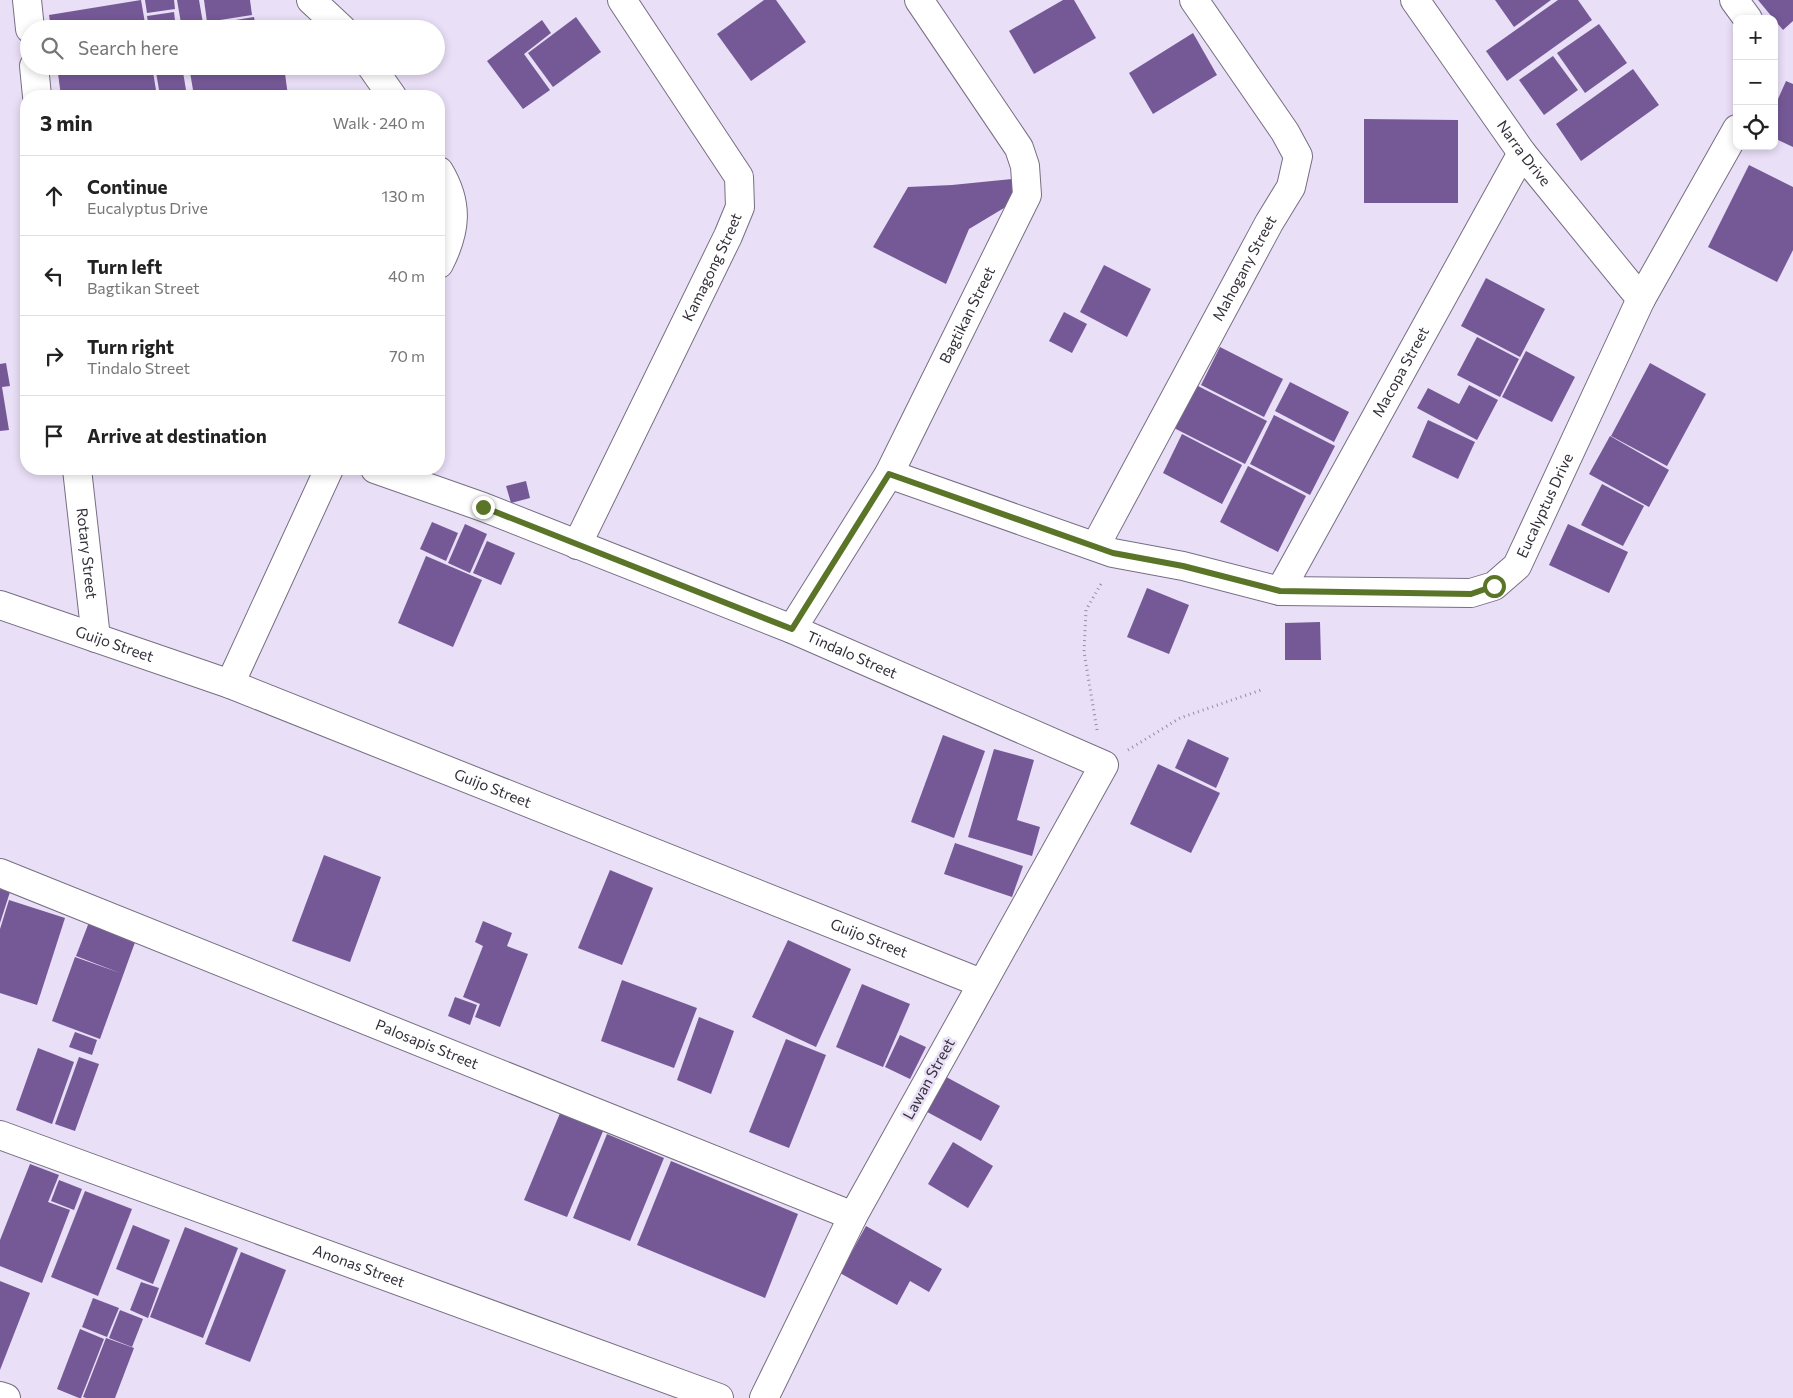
<!DOCTYPE html>
<meta charset="utf-8">
<style>
body{margin:0;font-family:Commissioner,sans-serif;background:#f2f2f2;color:#222}
.controls{position:absolute;right:15px;top:15px;display:grid;overflow:hidden;border-radius:10px;box-shadow:0 2px 8px #0003}
.controls button{width:45px;height:45px;display:grid;place-items:center;padding:0;border:0;border-bottom:1px solid #e0e0e0;background:#fff;color:#222;font:25px sans-serif}
.stop{position:absolute;width:15px;height:15px;margin:-11px;border:4px solid #5a7428;border-radius:50%;background:#fff}
.stop.end{background:#5a7428;border-color:#fff;box-shadow:0 1px 5px #0008}
.list{margin:0;padding:0;list-style:none}
h2{display:flex;justify-content:space-between;align-items:center;height:65px;margin:0;padding:0 20px;font-size:21px}
h2 small{font-size:16px;font-weight:400;color:#767676}
.list li{display:grid;grid-template-columns:32px 1fr auto;gap:15px;align-items:center;box-sizing:border-box;height:80px;padding:0 20px;border-top:1px solid #e0e0e0}
.list b{display:block;font-size:19px;white-space:nowrap}
.list p{margin:0;font-size:16px;white-space:nowrap;color:#767676}
.list em{font-size:16px;font-style:normal;color:#767676}
.icon{flex:none;width:28px;height:28px;fill:none;stroke:currentColor;stroke-width:2;stroke-linecap:round;stroke-linejoin:round}
.map{position:relative;flex:none;width:1793px;height:1398px;overflow:hidden}
.search{position:absolute;background:#fff;box-shadow:0 2px 8px #0003;left:20px;top:20px;width:425px;height:55px;display:flex;align-items:center;gap:12px;box-sizing:border-box;padding:0 18px;border-radius:28px;color:#767676;font-size:19px}
.panel{position:absolute;background:#fff;box-shadow:0 2px 8px #0003;left:20px;top:90px;width:425px;height:385px;border-radius:20px}
.map>svg:first-child{display:block}
.building{fill:#755997}
.lines{fill:none;stroke-linecap:round;stroke-linejoin:round}
.street-casing{stroke:#776e83;stroke-width:30}
.path{stroke:#958e9f;stroke-width:3;stroke-dasharray:1 4;stroke-linecap:butt}
.street{stroke:#fff;stroke-width:28}
.route{stroke:#5a7428;stroke-width:6}
.labels{text-anchor:middle;stroke-width:5;stroke-linejoin:round;paint-order:stroke}
.street-label{font-size:15px;fill:#332f38;stroke:#e9dff7}
</style>
<div class="map">
<svg width="1793" height="1398" viewBox="0 0 1793 1398">
<rect width="100%" height="100%" fill="#e9dff7"/>
<g class="building">
<polygon points="141,0 146,29 51,29 49,15"/>
<polygon points="145,0 174,0 175,9 147,13"/>
<polygon points="177,0 199,0 204,29 182,29"/>
<polygon points="204,0 250,0 252,15 207,22"/>
<polygon points="764,0 776,0 806,42 751,81 717,34"/>
<polygon points="1063,0 1074,0 1096,38 1034,74 1009,31"/>
<polygon points="1495,0 1551,0 1514,27"/>
<polygon points="1558,0 1578,0 1592,20 1507,81 1486,51"/>
<polygon points="1758,0 1793,0 1793,21 1783,30"/>
<polygon points="174,12 176,29 149,29 147,16"/>
<polygon points="254,17 256,29 206,29 205,25"/>
<polygon points="576,17 601,52 553,87 528,53"/>
<polygon points="542,20 551,33 524,54 550,90 523,109 487,61"/>
<polygon points="1599,24 1627,63 1585,93 1557,53"/>
<polygon points="1193,33 1217,75 1153,114 1129,73"/>
<polygon points="1553,56 1578,90 1544,115 1519,80"/>
<polygon points="57,66 152,66 157,96 61,96"/>
<polygon points="155,66 182,66 187,96 160,96"/>
<polygon points="189,66 284,66 288,96 194,96"/>
<polygon points="1633,69 1659,105 1581,161 1556,124"/>
<polygon points="1786,81 1793,84 1793,147 1774,138 1774,108"/>
<polygon points="1364,119 1458,120 1458,203 1364,203"/>
<polygon points="1749,165 1793,187 1793,250 1777,282 1708,247"/>
<polygon points="1012,179 1014,202 969,229 946,284 873,247 908,187 952,185"/>
<polygon points="1104,265 1151,289 1127,337 1080,312"/>
<polygon points="1486,278 1545,309 1520,357 1461,326"/>
<polygon points="1064,312 1087,324 1072,353 1049,341"/>
<polygon points="1477,337 1519,359 1500,397 1457,375"/>
<polygon points="1220,347 1283,379 1264,417 1201,385"/>
<polygon points="1526,351 1575,377 1552,422 1502,397"/>
<polygon points="6,363 10,386 2,387 9,430 0,431 0,364"/>
<polygon points="1650,363 1706,394 1667,466 1611,436"/>
<polygon points="1290,382 1349,412 1334,442 1275,411"/>
<polygon points="1192,383 1267,421 1245,464 1170,426"/>
<polygon points="1469,385 1498,400 1477,440 1417,408 1428,388 1459,404"/>
<polygon points="1274,415 1335,446 1310,495 1250,464"/>
<polygon points="1428,420 1475,442 1458,479 1412,457"/>
<polygon points="1182,434 1242,465 1222,504 1163,473"/>
<polygon points="1610,436 1669,470 1649,507 1589,474"/>
<polygon points="1248,466 1306,496 1278,552 1220,522"/>
<polygon points="526,481 530,498 511,503 506,486"/>
<polygon points="1602,484 1644,506 1623,546 1581,525"/>
<polygon points="432,522 458,533 446,561 420,549"/>
<polygon points="465,524 487,534 470,573 448,563"/>
<polygon points="1568,524 1628,552 1609,593 1549,565"/>
<polygon points="487,541 515,553 501,585 473,573"/>
<polygon points="426,556 482,580 453,647 398,623"/>
<polygon points="1147,588 1189,605 1169,654 1127,637"/>
<polygon points="1320,622 1321,660 1285,660 1285,623"/>
<polygon points="943,735 985,751 954,838 911,822"/>
<polygon points="1188,739 1229,758 1216,788 1175,768"/>
<polygon points="994,749 1034,760 1017,820 1040,827 1032,856 968,837"/>
<polygon points="1158,764 1220,793 1191,853 1130,824"/>
<polygon points="955,843 1023,866 1012,897 944,874"/>
<polygon points="324,855 381,877 350,962 292,941"/>
<polygon points="610,870 653,888 622,965 578,948"/>
<polygon points="0,889 10,892 0,923"/>
<polygon points="9,900 65,918 37,1005 0,993 0,929"/>
<polygon points="91,917 138,934 100,1039 52,1021 75,957 120,973 76,956"/>
<polygon points="483,921 512,933 507,946 528,954 500,1027 475,1017 480,1004 463,997 483,946 475,942"/>
<polygon points="788,940 851,969 816,1047 752,1017"/>
<polygon points="622,980 697,1008 674,1068 601,1041"/>
<polygon points="862,984 910,1004 883,1067 836,1047"/>
<polygon points="455,997 477,1005 470,1025 448,1016"/>
<polygon points="699,1017 734,1031 711,1094 677,1080"/>
<polygon points="75,1032 97,1040 92,1055 69,1047"/>
<polygon points="900,1035 926,1047 910,1079 885,1067"/>
<polygon points="786,1039 826,1055 789,1148 749,1132"/>
<polygon points="38,1048 74,1062 52,1124 16,1110"/>
<polygon points="79,1057 99,1064 75,1131 55,1124"/>
<polygon points="937,1072 1000,1106 981,1141 918,1107"/>
<polygon points="563,1106 606,1124 567,1217 524,1200"/>
<polygon points="607,1134 664,1158 630,1241 573,1218"/>
<polygon points="953,1142 993,1166 968,1208 928,1184"/>
<polygon points="671,1161 798,1214 765,1298 637,1245"/>
<polygon points="30,1164 59,1175 48,1202 70,1210 42,1283 0,1266 0,1240"/>
<polygon points="59,1180 82,1189 74,1210 51,1201"/>
<polygon points="85,1191 132,1209 98,1296 51,1277"/>
<polygon points="133,1225 170,1240 153,1284 116,1269"/>
<polygon points="866,1226 942,1269 929,1292 910,1281 897,1305 840,1273"/>
<polygon points="185,1227 238,1248 203,1338 150,1317"/>
<polygon points="241,1252 286,1270 250,1362 205,1344"/>
<polygon points="0,1281 30,1293 0,1370"/>
<polygon points="141,1282 159,1288 148,1318 130,1310"/>
<polygon points="93,1298 119,1308 107,1337 82,1327"/>
<polygon points="120,1310 143,1319 132,1347 109,1338"/>
<polygon points="80,1329 104,1339 81,1398 79,1398 57,1389"/>
<polygon points="106,1338 134,1348 115,1398 86,1398 83,1397"/>
</g>
<g class="lines">
<defs>
<g id="street">
<polyline points="27,0 30,29"/>
<polyline points="311,0 342,29"/>
<path id="s1" d="M1415,0l107,153 119,146"/>
<polyline points="1734,0 1748,19"/>
<polyline points="34,66 37,96"/>
<polyline points="371,66 392,96"/>
<path d="M439,171c20,33 17,60 0,93"/>
<path id="s2" d="M77,469l19,169"/>
<path id="s3" d="M375,469l108,38 309,122 312,136 -251,451 -89,182"/>
<path id="s4" d="M889,474l224,79 70,13 97,25 191,2 23,-7 23,-20 124,-267 96,-170"/>
<path id="s5" d="M577,545l151,-309 12,-29 -1,-30 -117,-177"/>
<path id="s6" d="M1096,545l173,-322 22,-36 7,-31 -13,-24 -91,-132"/>
<path id="s7" d="M1280,591l242,-438"/>
<path id="s8" d="M0,605l230,79 751,299"/>
<path id="s9" d="M792,629l97,-155 138,-279 -2,-29 -6,-18 -100,-148"/>
<polyline points="230,684 329,469"/>
<path id="s10" d="M0,873l853,343"/>
<path id="s11" d="M0,1135l719,263"/>
<polyline points="0,1396 6,1398"/>
</g>
</defs>
<use href="#street" class="street-casing"/>
<g class="path">
<polyline points="1097,730 1084,652 1086,610 1102,582"/>
<polyline points="1128,750 1180,718 1264,689"/>
</g>
<use href="#street" class="street"/>
</g>
<g class="lines">
<polyline class="route" points="483,507 792,629 889,474 1113,553 1183,566 1280,591 1471,594 1494,586"/>
</g>
<g class="labels">
<g class="street-label">
<text dy="5" stroke="none"><textPath href="#s1" startOffset="188">Narra Drive</textPath></text>
<text dy="5" stroke="none"><textPath href="#s5" startOffset="309">Kamagong Street</textPath></text>
<text dy="5" stroke="none"><textPath href="#s6" startOffset="314">Mahogany Street</textPath></text>
<text dy="5" stroke="none"><textPath href="#s9" startOffset="360">Bagtikan Street</textPath></text>
<text dy="5" stroke="none"><textPath href="#s7" startOffset="250">Macopa Street</textPath></text>
<text dy="5" stroke="none"><textPath href="#s4" startOffset="721">Eucalyptus Drive</textPath></text>
<text dy="5" stroke="none"><textPath href="#s2" startOffset="85">Rotary Street</textPath></text>
<text dy="5" stroke="none"><textPath href="#s8" startOffset="121">Guijo Street</textPath></text>
<text dy="5" stroke="none"><textPath href="#s3" startOffset="512">Tindalo Street</textPath></text>
<text dy="5" stroke="none"><textPath href="#s8" startOffset="526">Guijo Street</textPath></text>
<text dy="5" stroke="none"><textPath href="#s8" startOffset="931">Guijo Street</textPath></text>
<text dy="5" stroke="none"><textPath href="#s10" startOffset="460">Palosapis Street</textPath></text>
<text transform="translate(929 1079) rotate(-61)" y="5">Lawan Street</text>
<text dy="5" stroke="none"><textPath href="#s11" startOffset="382">Anonas Street</textPath></text>
</g>
</g>
</svg>
<div class="controls">
<button>+</button>
<button>−</button>
<button><svg class="icon" aria-label="locate" viewBox="0 0 24 24"><circle cx="12" cy="12" r="6"/><path d="M12 2v4M12 18v4M2 12h4M18 12h4"/></svg></button>
</div>
<div class="stop" style="left:1494px;top:586px"></div>
<div class="stop end" style="left:483px;top:507px"></div>
<div class="search"><svg class="icon" aria-label="search" viewBox="0 0 24 24"><circle cx="10" cy="10" r="6"/><path d="M15 15l6 6"/></svg>Search here</div>
<section class="panel">
<h2>3 min<small>Walk · 240 m</small></h2>
<ul class="list">
<li><svg class="icon" aria-label="ahead" viewBox="0 0 24 24"><path d="M12 20V5M6 11l6-6 6 6"/></svg><div><b>Continue</b><p>Eucalyptus Drive</p></div><em>130 m</em></li>
<li><svg class="icon" aria-label="left" viewBox="0 0 24 24"><path d="M17 20v-9H6M10 6l-5 5 5 5"/></svg><div><b>Turn left</b><p>Bagtikan Street</p></div><em>40 m</em></li>
<li><svg class="icon" aria-label="right" viewBox="0 0 24 24"><path d="M7 20v-9h11M14 6l5 5-5 5"/></svg><div><b>Turn right</b><p>Tindalo Street</p></div><em>70 m</em></li>
<li><svg class="icon" aria-label="arrive" viewBox="0 0 24 24"><path d="M6 21V4h12l-3 4 3 4H6"/></svg><div><b>Arrive at destination</b></div></li>
</ul>
</section>
</div>
